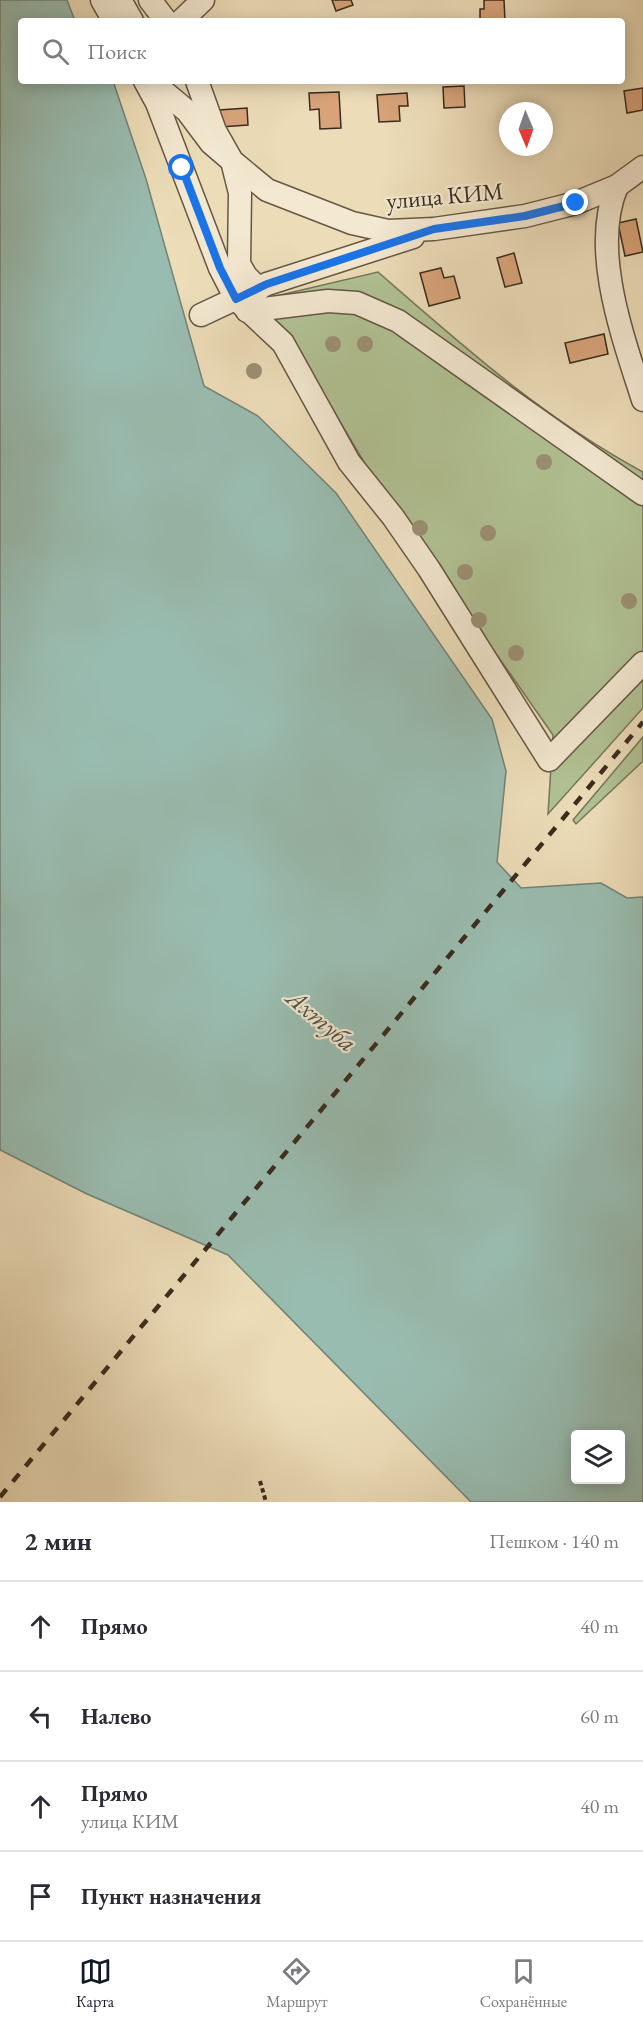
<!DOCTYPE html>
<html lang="ru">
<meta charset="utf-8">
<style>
body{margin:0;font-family:"EB Garamond",serif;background:#f2f2f3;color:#2b2b33}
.controls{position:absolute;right:18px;bottom:18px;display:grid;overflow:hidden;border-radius:6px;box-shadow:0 3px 15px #0003}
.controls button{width:54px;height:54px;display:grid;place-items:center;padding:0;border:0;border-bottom:2px solid #e1e1e2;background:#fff;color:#2b2b33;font:30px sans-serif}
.compass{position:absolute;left:499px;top:102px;width:54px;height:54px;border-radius:50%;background:#fff;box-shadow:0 3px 15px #0003;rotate:178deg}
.stop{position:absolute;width:18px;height:18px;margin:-14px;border:4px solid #1a73e8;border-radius:50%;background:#fff}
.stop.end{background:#1a73e8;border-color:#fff;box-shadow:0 2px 6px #0008}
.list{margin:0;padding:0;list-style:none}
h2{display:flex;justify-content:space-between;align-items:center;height:78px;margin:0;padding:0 24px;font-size:26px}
h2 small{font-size:20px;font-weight:400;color:#7c7c81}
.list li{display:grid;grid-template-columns:39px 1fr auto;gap:18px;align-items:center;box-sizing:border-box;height:90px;padding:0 24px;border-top:2px solid #e1e1e2}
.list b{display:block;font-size:22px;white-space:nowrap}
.list p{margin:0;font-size:20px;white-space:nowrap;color:#7c7c81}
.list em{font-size:20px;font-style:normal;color:#7c7c81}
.icon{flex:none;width:33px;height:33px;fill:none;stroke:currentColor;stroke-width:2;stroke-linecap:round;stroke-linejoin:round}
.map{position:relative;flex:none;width:643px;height:1502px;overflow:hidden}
.search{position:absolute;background:#fff;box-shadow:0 3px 15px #0003;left:18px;right:18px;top:18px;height:66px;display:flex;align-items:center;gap:15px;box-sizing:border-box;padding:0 21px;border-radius:6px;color:#7c7c81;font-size:22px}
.sheet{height:438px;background:#fff}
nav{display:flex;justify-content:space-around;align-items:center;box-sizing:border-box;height:84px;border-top:2px solid #e1e1e2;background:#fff;font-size:16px;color:#7c7c81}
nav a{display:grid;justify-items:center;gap:3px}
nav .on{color:#111827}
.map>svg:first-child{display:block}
.green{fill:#b1c294;stroke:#767659;stroke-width:1.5}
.water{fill:#99bcb0;stroke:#738276;stroke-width:1.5;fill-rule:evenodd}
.building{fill:#d8a379;stroke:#3a2b1e;stroke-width:1.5}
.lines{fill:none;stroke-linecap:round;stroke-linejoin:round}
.minor-casing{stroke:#665744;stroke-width:25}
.path{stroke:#3a2b1e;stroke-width:4;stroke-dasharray:4.5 3;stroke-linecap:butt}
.minor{stroke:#f3e8d1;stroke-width:22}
.rail{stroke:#3a2b1e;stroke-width:4.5;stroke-dasharray:10 10;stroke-linecap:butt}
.tree{fill:#9b9074}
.route{stroke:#1a73e8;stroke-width:8}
.labels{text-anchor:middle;stroke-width:4.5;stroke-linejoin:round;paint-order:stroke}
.street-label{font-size:24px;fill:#3a2b1e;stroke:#f3e8d1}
.water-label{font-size:26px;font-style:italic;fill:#524f42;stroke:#f3e8d1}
</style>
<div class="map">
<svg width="643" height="1502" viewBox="0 0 643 1502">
<rect width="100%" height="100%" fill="#ecdcb8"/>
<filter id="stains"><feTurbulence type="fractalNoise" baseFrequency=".00333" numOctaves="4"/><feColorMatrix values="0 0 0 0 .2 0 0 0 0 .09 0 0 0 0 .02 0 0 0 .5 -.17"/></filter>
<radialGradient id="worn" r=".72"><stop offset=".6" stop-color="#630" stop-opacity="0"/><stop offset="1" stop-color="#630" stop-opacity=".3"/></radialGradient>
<g class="green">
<path d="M378,272c85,74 165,146 265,200v236l-95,106 5,-79 -179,-256 -82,-138 -25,-26 -8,-15z"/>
<polygon points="643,737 643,761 576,824 573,820"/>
</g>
<path class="water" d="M0,0h67l8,21h-54v60h92l33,98 58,207 54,30 78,77 156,226 14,52 -9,91 24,26 80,-5 26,15 16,-1v605h-172l-243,-247 -141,-61 -87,-44zM576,1434h44v46h-44z"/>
<g class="building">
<polygon points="332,0 351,0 353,5 336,11"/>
<polygon points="484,0 504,0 505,21 480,21 480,9 484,9"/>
<polygon points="464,86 465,107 444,108 443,87"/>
<polygon points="643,88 643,110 627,113 624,91"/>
<polygon points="339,92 341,128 320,129 319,109 310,110 309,93"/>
<polygon points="407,93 408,106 399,106 400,121 379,122 377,95"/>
<polygon points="247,108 248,125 220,127 219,110"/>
<polygon points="636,219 643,252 625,256 618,223"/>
<polygon points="514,253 522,283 505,287 497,258"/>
<polygon points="441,268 444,278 454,276 460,298 429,306 420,273"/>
<polygon points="604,334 608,354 570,363 565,343"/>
</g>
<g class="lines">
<defs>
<g id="minor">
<polyline points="102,0 114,21"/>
<polyline points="120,0 132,21"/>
<polyline points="150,0 166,21"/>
<polyline points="181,21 203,0"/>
<polyline points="145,81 157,103 220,268 236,299 283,343 349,462 393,517 429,569 549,760 643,663"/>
<polyline points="151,81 187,111 211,143 232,161 240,193 239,264 246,276 259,289"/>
<polyline points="197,81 215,131 232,161 267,190 352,223 388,231 434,229 525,216 576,203 617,186 643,167"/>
<path d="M617,186c-27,63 6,151 26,214"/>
<polyline points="247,311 328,301 357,303 398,321 643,494"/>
<polyline points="201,315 267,284 413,237"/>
</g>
</defs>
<use href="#minor" class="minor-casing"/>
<polyline class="path" points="260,1481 266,1502"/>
<use href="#minor" class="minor"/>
<polyline class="rail" points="0,1497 643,722"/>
</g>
<g class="tree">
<circle cx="333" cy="344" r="8"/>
<circle cx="365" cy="344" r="8"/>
<circle cx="254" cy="371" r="8"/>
<circle cx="544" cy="462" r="8"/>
<circle cx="420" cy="528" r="8"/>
<circle cx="488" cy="533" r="8"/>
<circle cx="465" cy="572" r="8"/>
<circle cx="629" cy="601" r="8"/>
<circle cx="479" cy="620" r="8"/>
<circle cx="516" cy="653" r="8"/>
</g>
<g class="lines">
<polyline class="route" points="182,168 220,268 236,299 267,284 434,229 525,216 576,203"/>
</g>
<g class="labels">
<g class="street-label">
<text transform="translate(445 196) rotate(-5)" y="8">улица КИМ</text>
</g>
<g class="water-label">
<text transform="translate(322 1020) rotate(40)" y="9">Ахтуба</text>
</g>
</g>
<rect width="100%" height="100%" filter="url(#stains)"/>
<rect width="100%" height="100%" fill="url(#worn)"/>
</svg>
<div class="controls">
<button><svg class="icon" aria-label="layers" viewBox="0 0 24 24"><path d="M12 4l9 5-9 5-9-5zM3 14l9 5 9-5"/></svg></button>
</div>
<svg class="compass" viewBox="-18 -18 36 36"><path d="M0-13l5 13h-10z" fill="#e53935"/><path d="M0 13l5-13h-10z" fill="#7c7c81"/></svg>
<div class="stop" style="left:182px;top:168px"></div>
<div class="stop end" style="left:576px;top:203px"></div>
<div class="search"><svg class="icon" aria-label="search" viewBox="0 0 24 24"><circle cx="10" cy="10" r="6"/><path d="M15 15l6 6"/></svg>Поиск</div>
</div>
<section class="sheet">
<h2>2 мин<small>Пешком · 140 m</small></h2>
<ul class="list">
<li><svg class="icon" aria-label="ahead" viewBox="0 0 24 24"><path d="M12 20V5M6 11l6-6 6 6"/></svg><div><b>Прямо</b></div><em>40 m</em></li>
<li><svg class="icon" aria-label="left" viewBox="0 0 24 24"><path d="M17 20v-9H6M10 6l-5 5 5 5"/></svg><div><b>Налево</b></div><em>60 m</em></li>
<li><svg class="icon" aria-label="ahead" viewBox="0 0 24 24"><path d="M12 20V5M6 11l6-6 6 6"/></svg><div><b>Прямо</b><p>улица КИМ</p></div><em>40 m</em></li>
<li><svg class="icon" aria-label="arrive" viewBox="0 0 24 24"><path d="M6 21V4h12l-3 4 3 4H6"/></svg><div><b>Пункт назначения</b></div></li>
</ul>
</section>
<nav>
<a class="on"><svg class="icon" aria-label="map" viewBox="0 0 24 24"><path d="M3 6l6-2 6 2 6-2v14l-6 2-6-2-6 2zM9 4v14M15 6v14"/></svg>Карта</a>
<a><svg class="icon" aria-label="directions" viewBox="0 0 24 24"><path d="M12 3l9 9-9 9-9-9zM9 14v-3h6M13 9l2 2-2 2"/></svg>Маршрут</a>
<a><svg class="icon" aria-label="saved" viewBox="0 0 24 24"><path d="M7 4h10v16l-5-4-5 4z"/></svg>Сохранённые</a>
</nav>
